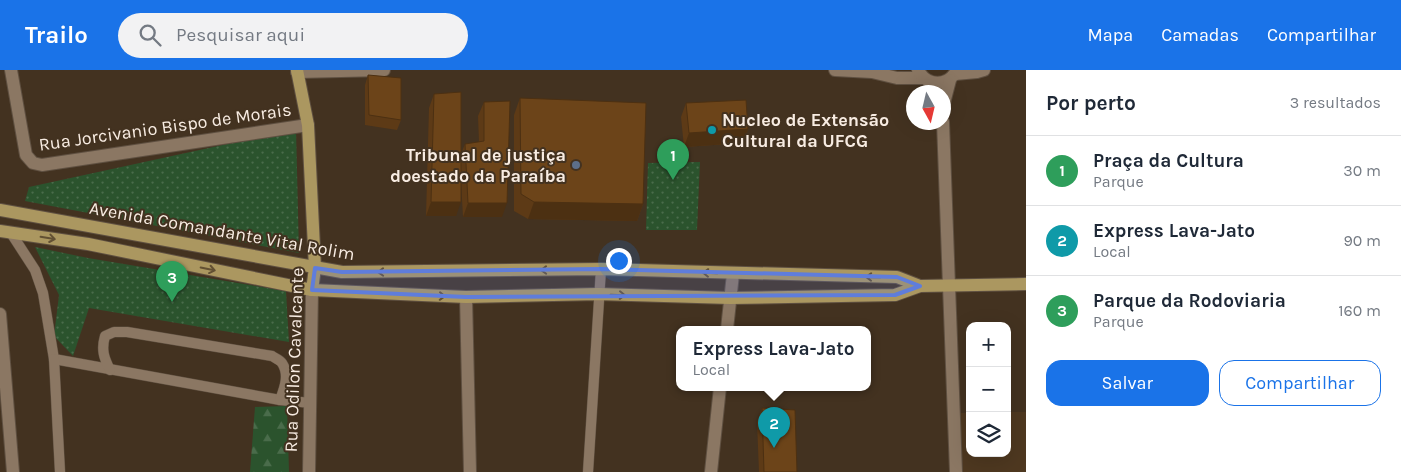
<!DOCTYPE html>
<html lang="pt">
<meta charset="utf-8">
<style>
body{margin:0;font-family:Karla,sans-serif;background:#f2f2f3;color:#1f2937}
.controls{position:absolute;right:15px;bottom:15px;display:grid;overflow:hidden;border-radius:10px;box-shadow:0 5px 20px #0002}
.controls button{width:45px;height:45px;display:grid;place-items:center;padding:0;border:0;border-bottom:1px solid #e0e1e3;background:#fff;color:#1f2937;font:25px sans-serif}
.compass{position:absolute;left:906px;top:15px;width:45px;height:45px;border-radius:50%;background:#fff;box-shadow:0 5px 20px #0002;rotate:172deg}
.you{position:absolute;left:618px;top:190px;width:18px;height:18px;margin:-12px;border:4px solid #fff;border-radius:50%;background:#1a73e8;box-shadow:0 0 0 8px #1a73e833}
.badge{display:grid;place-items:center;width:32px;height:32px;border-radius:50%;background:#1a73e8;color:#fff;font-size:16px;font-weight:700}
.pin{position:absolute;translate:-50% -41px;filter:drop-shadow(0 1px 2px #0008)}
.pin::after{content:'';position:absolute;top:26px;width:18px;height:15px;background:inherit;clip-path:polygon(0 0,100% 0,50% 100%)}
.popup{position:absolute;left:676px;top:256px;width:195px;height:65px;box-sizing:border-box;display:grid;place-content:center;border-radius:10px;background:#fff;filter:drop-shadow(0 1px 4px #0005);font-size:16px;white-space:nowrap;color:#747a83}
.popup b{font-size:19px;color:#1f2937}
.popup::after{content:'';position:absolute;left:50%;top:100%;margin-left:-10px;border:10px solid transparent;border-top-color:#fff}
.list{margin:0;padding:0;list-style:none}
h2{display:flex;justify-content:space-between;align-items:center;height:65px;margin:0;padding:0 20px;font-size:21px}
h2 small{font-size:16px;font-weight:400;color:#747a83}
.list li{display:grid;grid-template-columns:32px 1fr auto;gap:15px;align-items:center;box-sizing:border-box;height:70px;padding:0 20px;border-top:1px solid #e0e1e3}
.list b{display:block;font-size:19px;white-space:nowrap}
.list p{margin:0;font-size:16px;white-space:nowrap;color:#747a83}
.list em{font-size:16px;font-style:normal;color:#747a83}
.actions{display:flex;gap:10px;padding:15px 20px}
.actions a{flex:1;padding:11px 0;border:1px solid #1a73e8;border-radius:15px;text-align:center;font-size:18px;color:#1a73e8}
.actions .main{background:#1a73e8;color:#fff}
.icon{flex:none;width:28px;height:28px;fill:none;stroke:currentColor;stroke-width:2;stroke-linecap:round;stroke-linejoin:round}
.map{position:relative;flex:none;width:1026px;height:402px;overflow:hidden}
header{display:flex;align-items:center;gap:30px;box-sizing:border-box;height:70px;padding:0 25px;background:#1a73e8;color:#fff}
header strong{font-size:24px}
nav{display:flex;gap:28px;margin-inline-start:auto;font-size:18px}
.search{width:350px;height:45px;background:#f2f2f3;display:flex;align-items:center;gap:12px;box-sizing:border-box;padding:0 18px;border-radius:28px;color:#747a83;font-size:19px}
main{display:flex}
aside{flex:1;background:#fff}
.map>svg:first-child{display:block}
.built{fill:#4e3820}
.green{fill:url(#green-dots)}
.forest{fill:url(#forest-firs)}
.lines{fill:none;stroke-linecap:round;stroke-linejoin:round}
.service-casing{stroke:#5f5041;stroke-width:11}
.minor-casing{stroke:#5f5041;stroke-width:14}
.secondary-casing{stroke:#5f5041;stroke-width:14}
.primary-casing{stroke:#5f5041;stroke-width:14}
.service{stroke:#8b7763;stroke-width:10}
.minor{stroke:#8b7763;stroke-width:12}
.secondary{stroke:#8b7763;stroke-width:12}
.primary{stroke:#ab9760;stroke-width:12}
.wall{fill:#5d3a16}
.shaded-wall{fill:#4c3012}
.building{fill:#6c4419;stroke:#4c3012}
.oneway{stroke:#625033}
.marked{fill:#5f7ddb;fill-opacity:0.2;stroke:#5f7ddb;stroke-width:4;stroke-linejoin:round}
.culture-dot{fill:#0f9aa8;stroke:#433220;stroke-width:2}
.service-dot{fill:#5c6f8a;stroke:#433220;stroke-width:2}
.labels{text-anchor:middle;stroke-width:4;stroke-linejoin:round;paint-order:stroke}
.poi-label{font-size:18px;font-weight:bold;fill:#f8ece2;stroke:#433220;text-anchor:start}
.street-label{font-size:18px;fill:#f8ece2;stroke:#433220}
</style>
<header>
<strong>Trailo</strong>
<div class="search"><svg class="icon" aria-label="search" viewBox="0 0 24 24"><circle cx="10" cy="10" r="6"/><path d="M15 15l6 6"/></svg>Pesquisar aqui</div>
<nav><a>Mapa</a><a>Camadas</a><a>Compartilhar</a></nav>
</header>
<main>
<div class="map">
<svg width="1026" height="402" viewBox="0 0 1026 402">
<defs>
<pattern id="green-dots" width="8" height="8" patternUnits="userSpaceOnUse" patternTransform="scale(1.25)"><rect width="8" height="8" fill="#2b532d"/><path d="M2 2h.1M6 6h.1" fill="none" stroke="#4a6c4b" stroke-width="1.8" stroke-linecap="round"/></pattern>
<pattern id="forest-firs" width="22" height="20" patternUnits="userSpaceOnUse" patternTransform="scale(1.25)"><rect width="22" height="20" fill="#2b532d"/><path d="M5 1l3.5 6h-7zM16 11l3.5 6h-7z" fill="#4a6c4b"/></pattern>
</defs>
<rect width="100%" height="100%" fill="#433220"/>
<polygon class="built" points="1007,342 1026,342 1026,402 961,402 958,343 970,343 970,383 1007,383"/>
<g class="green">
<polygon points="296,59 299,183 25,131 29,117"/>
<polygon points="700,92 697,160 646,160 648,93"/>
<polygon points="35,177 88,188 286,221 289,272 89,238 73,286 54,266 59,225"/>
</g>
<polygon class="forest" points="287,336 289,402 250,402 255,337"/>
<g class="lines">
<defs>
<g id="service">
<polyline points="11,163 35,200 43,223 54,289 280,330 311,333"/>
<polyline points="54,289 60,402"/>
<path d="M110,300c-6,-12 -9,-20 -5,-34l9,-4h13l145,24c3,2 8,4 10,7 8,12 2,26 -2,37"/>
<polyline points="588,402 601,199"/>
</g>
<g id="minor">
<polyline points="11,0 26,85 33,93 42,95 308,55"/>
<polyline points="835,0 872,2 897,8 923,8"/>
<polyline points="297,2 384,0"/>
<polyline points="949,216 956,402"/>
<polyline points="466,227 470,402"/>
<polyline points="0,244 13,402"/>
<polyline points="727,259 733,204"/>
<polyline points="309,402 312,220"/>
<polyline points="711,402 720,317"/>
</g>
<g id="secondary">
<path d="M918,0c9,17 30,17 39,0"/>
<polyline points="955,4 977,2 984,0"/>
<polyline points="944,33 950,10"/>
<polyline points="943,52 949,216"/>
</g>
<g id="primary">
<polyline points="297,0 308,55 315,198 312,220"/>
<polyline points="0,140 342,202 601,199 897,207 920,216"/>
<polyline points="0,161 88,174 312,220 466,227 598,224 730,228 895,225 920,216 1026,214"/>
</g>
</defs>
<use href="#service" class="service-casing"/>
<use href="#minor" class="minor-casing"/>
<use href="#secondary" class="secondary-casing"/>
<use href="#primary" class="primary-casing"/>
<use href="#service" class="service"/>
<use href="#minor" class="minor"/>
<use href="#secondary" class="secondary"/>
<use href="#primary" class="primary"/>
</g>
<g class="wall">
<polygon points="368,5 401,50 397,60 365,55 365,15"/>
<polygon points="434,24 461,84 465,74 479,72 478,46 484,32 502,147 463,147 461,111 456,146 426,146 429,38"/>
<polygon points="520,28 643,134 637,151 528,149 514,141 514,45"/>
<polygon points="686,33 748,59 743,73 684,77 681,47"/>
<polygon points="762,338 797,402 759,402 757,352"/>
</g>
<g class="shaded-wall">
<polygon points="748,59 743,73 684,77 689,63"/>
<polygon points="431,132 461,132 456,146 426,146"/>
<polygon points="534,132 643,134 637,151 528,149"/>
<polygon points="468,133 507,133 502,147 463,147"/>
</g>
<g class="building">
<polygon points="368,5 401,8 401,50 369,45"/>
<polygon points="461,22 461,132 431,132 434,24"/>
<polygon points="520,28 646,33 643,134 534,132 521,124"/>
<polygon points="746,30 748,59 689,63 686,33"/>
<polygon points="510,31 507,133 468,133 465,74 484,71 484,32"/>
<polygon points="762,338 795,340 797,402 764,402"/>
</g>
<defs><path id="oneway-shaft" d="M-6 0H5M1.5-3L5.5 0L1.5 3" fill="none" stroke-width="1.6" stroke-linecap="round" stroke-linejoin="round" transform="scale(1.25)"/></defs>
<g class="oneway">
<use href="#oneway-shaft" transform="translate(48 168) rotate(9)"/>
<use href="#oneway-shaft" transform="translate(208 199) rotate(12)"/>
<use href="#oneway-shaft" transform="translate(548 200) rotate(179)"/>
<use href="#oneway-shaft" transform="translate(385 202) rotate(179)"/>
<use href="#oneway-shaft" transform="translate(710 203) rotate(-178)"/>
<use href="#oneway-shaft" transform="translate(873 207) rotate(-179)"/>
<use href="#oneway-shaft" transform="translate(618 225) rotate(2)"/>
<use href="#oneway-shaft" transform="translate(438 226) rotate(2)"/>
</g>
<path class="marked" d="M315,198l27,4 259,-3 296,8 23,9 -25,9 -429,2 -154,-7z"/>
<circle class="culture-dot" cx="712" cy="60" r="5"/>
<circle class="service-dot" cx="576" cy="95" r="5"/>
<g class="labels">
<g class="poi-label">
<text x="722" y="56">Nucleo de Extensão<tspan x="722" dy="21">Cultural da UFCG</tspan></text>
<text x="566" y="91" text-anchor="end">Tribunal de justiça<tspan x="566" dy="21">doestado da Paraíba</tspan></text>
</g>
<g class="street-label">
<text transform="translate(165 57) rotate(-8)" y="6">Rua Jorcivanio Bispo de Morais</text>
<text transform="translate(222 161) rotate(10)" y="6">Avenida Comandante Vital Rolim</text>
<text transform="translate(294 290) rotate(-88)" y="6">Rua Odilon Cavalcante</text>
</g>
</g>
</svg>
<div class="controls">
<button>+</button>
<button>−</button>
<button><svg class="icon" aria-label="layers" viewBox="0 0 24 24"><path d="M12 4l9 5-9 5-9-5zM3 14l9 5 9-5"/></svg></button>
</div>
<svg class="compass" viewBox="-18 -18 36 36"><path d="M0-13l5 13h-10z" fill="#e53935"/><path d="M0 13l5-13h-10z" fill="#747a83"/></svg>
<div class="you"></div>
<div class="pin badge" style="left:673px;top:110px;background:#2e9e5b">1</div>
<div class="pin badge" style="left:774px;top:378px;background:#0f9aa8">2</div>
<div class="popup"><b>Express Lava-Jato</b>Local</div>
<div class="pin badge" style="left:172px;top:232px;background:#2e9e5b">3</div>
</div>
<aside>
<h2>Por perto<small>3 resultados</small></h2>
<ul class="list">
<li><span class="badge" style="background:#2e9e5b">1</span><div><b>Praça da Cultura</b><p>Parque</p></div><em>30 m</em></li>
<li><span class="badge" style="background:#0f9aa8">2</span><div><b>Express Lava-Jato</b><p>Local</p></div><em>90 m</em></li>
<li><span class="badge" style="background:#2e9e5b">3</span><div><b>Parque da Rodoviaria</b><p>Parque</p></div><em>160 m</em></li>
</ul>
<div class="actions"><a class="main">Salvar</a><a>Compartilhar</a></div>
</aside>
</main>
